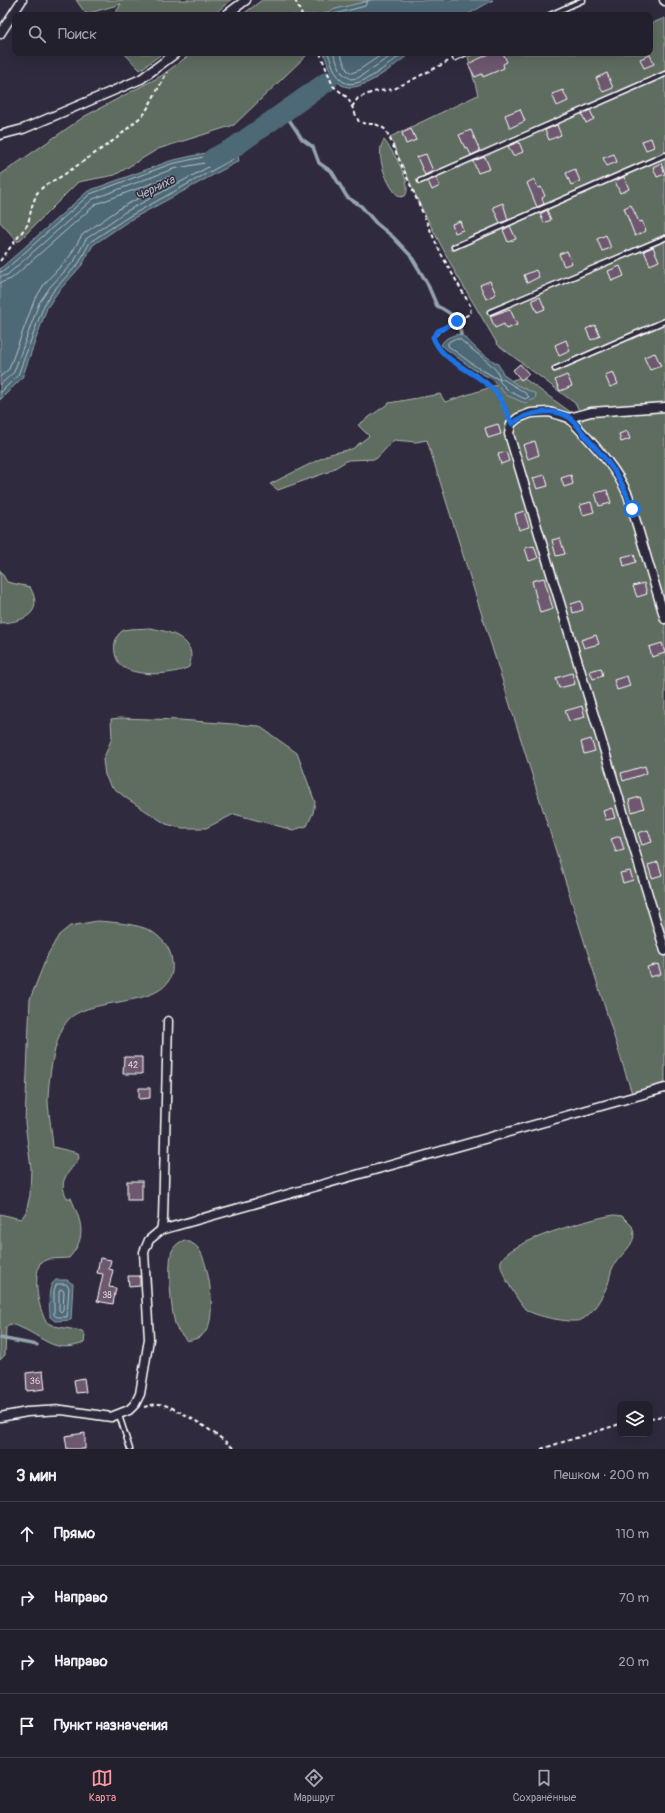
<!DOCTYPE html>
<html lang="ru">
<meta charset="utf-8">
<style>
body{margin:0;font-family:Pangolin,sans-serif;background:#2f2d3a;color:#f1f3f6}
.controls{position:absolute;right:12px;bottom:12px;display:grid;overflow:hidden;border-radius:8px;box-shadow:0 4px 16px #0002}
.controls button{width:36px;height:36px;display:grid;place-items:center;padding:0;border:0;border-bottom:1px solid #403e4a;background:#23202e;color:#f1f3f6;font:20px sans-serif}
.stop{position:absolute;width:12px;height:12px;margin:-9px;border:3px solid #1a73e8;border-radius:50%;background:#fff}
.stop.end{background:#1a73e8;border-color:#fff;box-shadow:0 1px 4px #0008}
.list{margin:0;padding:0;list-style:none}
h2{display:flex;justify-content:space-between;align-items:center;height:52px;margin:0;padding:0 16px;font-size:17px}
h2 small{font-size:13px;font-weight:400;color:#a3a3aa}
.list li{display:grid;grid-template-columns:26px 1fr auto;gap:12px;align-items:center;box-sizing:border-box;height:64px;padding:0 16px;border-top:1px solid #403e4a}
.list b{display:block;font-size:15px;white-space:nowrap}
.list em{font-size:13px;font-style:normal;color:#a3a3aa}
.icon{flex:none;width:22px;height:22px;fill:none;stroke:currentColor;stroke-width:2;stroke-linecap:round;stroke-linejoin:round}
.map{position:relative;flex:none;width:665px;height:1449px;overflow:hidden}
.search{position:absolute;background:#23202e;box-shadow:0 4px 16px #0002;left:12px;right:12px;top:12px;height:44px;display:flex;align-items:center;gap:10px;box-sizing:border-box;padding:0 14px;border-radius:8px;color:#a3a3aa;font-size:15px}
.sheet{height:308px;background:#23202e}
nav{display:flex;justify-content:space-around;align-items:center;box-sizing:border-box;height:56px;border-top:1px solid #403e4a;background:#23202e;font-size:11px;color:#a3a3aa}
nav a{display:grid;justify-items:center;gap:2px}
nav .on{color:#ff9aa2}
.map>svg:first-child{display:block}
.green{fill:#5f6c61;stroke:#afb6b0}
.water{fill:#4e6876;stroke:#95a4ad}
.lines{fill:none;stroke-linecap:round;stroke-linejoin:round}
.shore{stroke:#b8c3c8;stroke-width:1}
.stream{stroke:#95a4ad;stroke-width:3.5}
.river{stroke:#4e6876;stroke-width:20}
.building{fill:#6e5970;stroke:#fff}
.lane-casing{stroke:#fff;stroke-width:7}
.street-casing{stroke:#fff;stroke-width:11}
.path{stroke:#fff;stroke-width:2;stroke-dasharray:4 3;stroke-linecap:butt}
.lane{stroke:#2f2a3d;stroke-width:4}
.street{stroke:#2f2a3d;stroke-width:8}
.route{stroke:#1a73e8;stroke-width:5}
.labels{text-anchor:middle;stroke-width:3;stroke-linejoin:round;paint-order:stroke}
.number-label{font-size:9px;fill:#dbd6db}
.water-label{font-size:12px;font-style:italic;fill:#afbbc1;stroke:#2f2a3d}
</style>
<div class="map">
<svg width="665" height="1449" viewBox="0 0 665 1449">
<rect width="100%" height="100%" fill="#2f2a3d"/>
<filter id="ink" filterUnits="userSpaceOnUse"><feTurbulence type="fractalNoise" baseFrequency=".025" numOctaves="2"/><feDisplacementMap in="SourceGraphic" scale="8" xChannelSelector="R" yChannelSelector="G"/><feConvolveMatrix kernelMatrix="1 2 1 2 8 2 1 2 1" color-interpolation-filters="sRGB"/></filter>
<g filter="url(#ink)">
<g class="green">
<polygon points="76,0 231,0 213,15 114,15 121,4 86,14"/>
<polygon points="262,0 372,0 332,10 322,15 242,15"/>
<polygon points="665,18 665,1090 633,1097 427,440 416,442 394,440 376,459 348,460 328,472 278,490 270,484 330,454 352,449 369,436 358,425 389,403 440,394 445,402 522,377 583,421 576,404 498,345 454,270 420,205 390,137 478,95 468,57 477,53 650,53 650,24"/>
<polygon points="124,53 163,53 140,70"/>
<polygon points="192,53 309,53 234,125 158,149 115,175 78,182 18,242 0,222 0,175 85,116 161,76"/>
<path d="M384,140c8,9 30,45 21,56l-5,1c-13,-9 -26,-44 -16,-57z"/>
<path d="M0,570l7,12 23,5c15,27 -7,35 -30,36z"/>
<path d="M149,628c21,3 50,11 40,39 -15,8 -51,10 -66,0 -11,-8 -12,-31 1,-37 7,-2 18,-1 25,-2z"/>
<polygon points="120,718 180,720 259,726 297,753 315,802 313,813 307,826 293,830 234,814 206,828 182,828 166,824 126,798 110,785 105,775 103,760 112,738 111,719"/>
<path d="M97,921c15,1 42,3 54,10 12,8 20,17 21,31 6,50 -79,31 -104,58 -14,16 -20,61 -20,82 1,15 4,30 5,45l25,6 1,5c-10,16 -22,21 -12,40h4c10,24 17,38 -2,60l-21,1 -8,4c-7,18 -2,43 6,59l8,4 28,5 3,4 -1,8c-35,13 -42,-11 -74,-19l-4,3 -1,28 -5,5v-146l21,5 5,-7 4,-17 1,-27 -6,-45 5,-124 18,-45 11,-19 11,-9z"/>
<path d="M614,1215l8,1 10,10c8,18 -12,27 -19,41 -3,5 -3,12 -5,17 -5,12 -16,31 -27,36 -9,4 -48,-4 -56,-11 -6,-7 -27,-39 -24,-48 6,-19 92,-43 113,-46z"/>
<path d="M185,1240c4,2 10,4 13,8 11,14 19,68 8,83 -5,7 -11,8 -19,10 -3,-4 -7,-8 -10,-12 -6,-11 -10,-66 -5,-78 3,-6 7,-9 13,-11z"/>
</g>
<g class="water">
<polygon points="372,0 493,0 467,15 322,15 332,10"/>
<path d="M324,53h87c-16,11 -57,49 -74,28 -7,-7 -10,-19 -13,-28z"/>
<polygon points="236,146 239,161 130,220 93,245 82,265 57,293 47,308 22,378 0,400 0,269 88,191 170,161"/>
<path d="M461,334l20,19 17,11 6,11 13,10 19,9 -1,5 -10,4 -19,-8 -14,-16 -19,-10 -32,-24c4,-8 12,-10 20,-11z"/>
<path d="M56,1280h11l6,4 -2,36 -16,1 -5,-4c0,-11 -4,-31 6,-37z"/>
</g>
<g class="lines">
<g class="shore">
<polyline points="331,15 365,6 368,0"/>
<path d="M328,53c3,8 6,19 12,26 15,17 50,-17 64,-26"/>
<polyline points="333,53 342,73 351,79 358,78 395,53"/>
<polyline points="340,53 347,70 352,73 359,70 384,53"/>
<polyline points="0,272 4,271 90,194 171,164 231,151 233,152 233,159 128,217 90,242 79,263 54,290 44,305 18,375 0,393"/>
<polyline points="0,277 7,275 93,199 173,169 214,161 214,164 125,212 86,239 75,260 50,287 39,303 14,372 0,385"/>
<polyline points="0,283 11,279 96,204 169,177 171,178 171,181 122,207 82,235 70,256 45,283 34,301 9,369 0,377"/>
<path d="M454,339h6c10,11 39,27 40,40h-2l-23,-13 -27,-20v-3z"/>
<path d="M500,379h3c5,4 25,14 26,18l-4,2 -16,-8 -9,-9z"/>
<polygon points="57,1284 66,1284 69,1287 67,1317 57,1317 54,1315 54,1291"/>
<polygon points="61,1289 64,1291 63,1310 61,1312 59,1310 59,1292"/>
</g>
<g class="stream">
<path d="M284,112l18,27 11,8 6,16 13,9 15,25 14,9 15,17 17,14 18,19 16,27 10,23c13,6 22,13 24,28"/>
<polyline points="0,1338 37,1345"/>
</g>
<polyline class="river" points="213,158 236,146 328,81"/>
</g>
<g class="building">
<polygon points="491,53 503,53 507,62 503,64 504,68 483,77 482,74 475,77 468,64"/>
<polygon points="650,55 654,64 644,68 640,59"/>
<polygon points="607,73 613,88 603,92 596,78"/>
<polygon points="563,90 568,101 557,106 552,94"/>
<polygon points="520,109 525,121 510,128 505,115"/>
<polygon points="590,110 594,119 586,123 582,114"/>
<polygon points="557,125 561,135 549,140 545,130"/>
<polygon points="411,129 416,140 406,144 402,133"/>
<polygon points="471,130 480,151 471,155 467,147 465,148 459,135"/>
<polygon points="651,138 654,147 646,150 642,141"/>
<polygon points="519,142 523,152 513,156 508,146"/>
<polygon points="426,154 433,171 425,175 417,157"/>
<polygon points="614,154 617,162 607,166 603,158"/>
<polygon points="485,157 490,169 478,173 473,161"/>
<polygon points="661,163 665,174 657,177 653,167"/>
<polygon points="575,169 580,181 571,185 566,173"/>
<polygon points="624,177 629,189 620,193 615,181"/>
<polygon points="436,178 440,186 432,190 428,181"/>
<polygon points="534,179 538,188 541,187 545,196 542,198 544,204 537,207 527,183"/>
<polygon points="503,203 508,220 500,223 493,207"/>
<polygon points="631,205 639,222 642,221 646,231 635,236 624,208"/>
<polygon points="547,210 551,220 544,223 540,214"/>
<polygon points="460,221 463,230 455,233 452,224"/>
<polygon points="510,226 516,239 508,242 503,230"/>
<polygon points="606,235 611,248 602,251 597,239"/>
<polygon points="653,247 659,261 650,265 644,251"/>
<polygon points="567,251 572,263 564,266 559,254"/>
<polygon points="620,266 624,276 612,281 608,271"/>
<polygon points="536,270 539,277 527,283 524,275"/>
<polygon points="490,281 496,294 486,299 480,285"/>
<polygon points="540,297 545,309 537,312 532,300"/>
<polygon points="510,309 517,325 506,329 504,324 495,328 490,316"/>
<polygon points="595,325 600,336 591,340 586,329"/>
<polygon points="566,340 570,351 559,356 555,345"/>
<polygon points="655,353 661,366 650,370 644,357"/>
<polygon points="520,364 529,374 521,380 513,370"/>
<polygon points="613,372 618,384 610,387 605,375"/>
<polygon points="567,375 572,386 560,391 555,380"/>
<polygon points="498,424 501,434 488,438 485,428"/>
<polygon points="627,431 630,439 621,442 619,434"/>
<polygon points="535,441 539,455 528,459 523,445"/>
<polygon points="506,452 509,461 501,464 498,454"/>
<polygon points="545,475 548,486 537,489 533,478"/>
<polygon points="571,475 573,484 564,487 561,478"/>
<polygon points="607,490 611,503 599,506 595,493"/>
<polygon points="591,502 594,512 583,515 580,505"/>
<polygon points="524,511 529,527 519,530 515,514"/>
<polygon points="560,538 565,554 556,556 552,540"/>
<polygon points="534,546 538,558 529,561 525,548"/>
<polygon points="634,554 636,562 624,566 622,557"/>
<polygon points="544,578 553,609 540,613 532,581"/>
<polygon points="644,583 647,594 637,597 633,586"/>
<polygon points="581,601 583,610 573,613 571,604"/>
<polygon points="596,635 599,644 584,648 581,640"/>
<polygon points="662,643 665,653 652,657 649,647"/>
<polygon points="601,668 603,676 593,679 590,671"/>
<polygon points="572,673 575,684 559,688 556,678"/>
<polygon points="627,676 630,686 617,690 614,680"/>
<polygon points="582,706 585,717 569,721 565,711"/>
<polygon points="591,739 595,751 584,754 581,742"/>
<polygon points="645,766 647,773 623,781 621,773"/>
<polygon points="640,797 644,808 632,812 629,800"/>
<polygon points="612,808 615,818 606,820 603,811"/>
<polygon points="648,830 652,842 642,845 638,833"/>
<polygon points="620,836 624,850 616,852 611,839"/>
<polygon points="658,862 662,875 652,878 648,865"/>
<polygon points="630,871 633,880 623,883 620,873"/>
<polygon points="658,964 661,974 650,977 647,967"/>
<polygon points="124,1057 142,1057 142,1074 123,1074"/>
<polygon points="139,1088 150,1088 150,1098 139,1099"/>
<rect x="127" y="1181" width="15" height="19"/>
<polygon points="100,1258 111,1260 109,1269 113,1270 109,1287 116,1288 113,1304 97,1301 103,1274 97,1273"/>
<polygon points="128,1276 140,1276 140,1286 129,1287"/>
<polygon points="43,1371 45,1389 27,1391 26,1373"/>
<polygon points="84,1378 86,1392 76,1393 74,1380"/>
<polygon points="85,1433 85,1449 67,1449 65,1436"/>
</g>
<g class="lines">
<defs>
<g id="lane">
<polyline points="550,15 583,0"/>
<polyline points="455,58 466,53"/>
<polyline points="420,181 665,74"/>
<polyline points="454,247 665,155"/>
<polyline points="490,312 665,238"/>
<polyline points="555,369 665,321"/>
<polyline points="119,1415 130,1449"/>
</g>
<g id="street">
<polyline points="664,0 665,1"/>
<polyline points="226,15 246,0"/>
<polyline points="0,34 22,0"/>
<polyline points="0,135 23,129 141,79 176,53"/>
<polyline points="665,407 591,412 569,418 549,412 531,413 518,418 511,424 509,434 665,951"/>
<path d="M569,418c22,24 46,47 59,77l37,124"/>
<polyline points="161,1230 163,1219 168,1021"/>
<polyline points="0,1417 27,1412 62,1410 111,1417 129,1410 135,1404 140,1394 149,1339 144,1252 149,1240 161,1230 665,1088"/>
</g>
</defs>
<use href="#lane" class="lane-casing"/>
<use href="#street" class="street-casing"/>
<g class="path">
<polyline points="295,0 302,15"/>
<path d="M320,53l13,33 15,12 11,24c13,4 15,-1 27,8l54,122 31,55 -1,7 -21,10 -16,13c9,27 44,33 62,54 6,7 9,18 13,25"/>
<polyline points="352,107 358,98 373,92 394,89 449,61"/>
<polyline points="0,261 28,224 32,206 37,193 45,185 62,176 117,138 145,113 167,72"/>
<path d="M144,1407c4,-1 10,-3 15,-3 16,1 63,33 75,45"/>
<polyline points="650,1418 665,1416"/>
<polyline points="541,1449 620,1424"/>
</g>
<use href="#lane" class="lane"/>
<use href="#street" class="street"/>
</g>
</g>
<g class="lines" filter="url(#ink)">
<path class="route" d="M457,321l-19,10 -5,6c9,26 43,34 62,54 7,8 12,23 17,33 14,-12 42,-17 58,-6 6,5 11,13 16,19 22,24 36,40 46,72"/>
</g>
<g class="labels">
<g class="number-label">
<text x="133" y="1068">42</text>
<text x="107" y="1298">38</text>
<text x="35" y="1384">36</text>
</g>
<g class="water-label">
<text transform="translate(155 188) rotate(-27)" y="4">Черниха</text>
</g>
</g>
</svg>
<div class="controls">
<button><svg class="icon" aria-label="layers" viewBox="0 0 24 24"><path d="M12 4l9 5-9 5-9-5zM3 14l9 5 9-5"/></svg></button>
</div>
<div class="stop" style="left:632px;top:509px"></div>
<div class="stop end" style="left:457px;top:321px"></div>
<div class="search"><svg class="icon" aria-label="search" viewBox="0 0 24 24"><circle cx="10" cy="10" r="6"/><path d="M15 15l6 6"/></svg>Поиск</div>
</div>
<section class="sheet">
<h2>3 мин<small>Пешком · 200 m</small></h2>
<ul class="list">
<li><svg class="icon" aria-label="ahead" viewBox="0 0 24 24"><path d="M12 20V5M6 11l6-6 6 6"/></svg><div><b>Прямо</b></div><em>110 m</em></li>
<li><svg class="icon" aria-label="right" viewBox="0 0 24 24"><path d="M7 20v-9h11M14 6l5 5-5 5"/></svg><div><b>Направо</b></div><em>70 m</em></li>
<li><svg class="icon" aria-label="right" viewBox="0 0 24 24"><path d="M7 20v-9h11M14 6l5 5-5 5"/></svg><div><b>Направо</b></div><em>20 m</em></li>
<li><svg class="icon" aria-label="arrive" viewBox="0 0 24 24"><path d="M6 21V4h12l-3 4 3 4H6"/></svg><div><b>Пункт назначения</b></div></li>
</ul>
</section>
<nav>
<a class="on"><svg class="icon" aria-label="map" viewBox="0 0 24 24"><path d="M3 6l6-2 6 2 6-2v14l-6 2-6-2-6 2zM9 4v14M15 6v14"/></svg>Карта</a>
<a><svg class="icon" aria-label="directions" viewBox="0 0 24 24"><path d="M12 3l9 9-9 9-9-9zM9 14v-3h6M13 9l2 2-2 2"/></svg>Маршрут</a>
<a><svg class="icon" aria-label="saved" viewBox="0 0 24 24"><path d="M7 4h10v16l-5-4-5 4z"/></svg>Сохранённые</a>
</nav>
